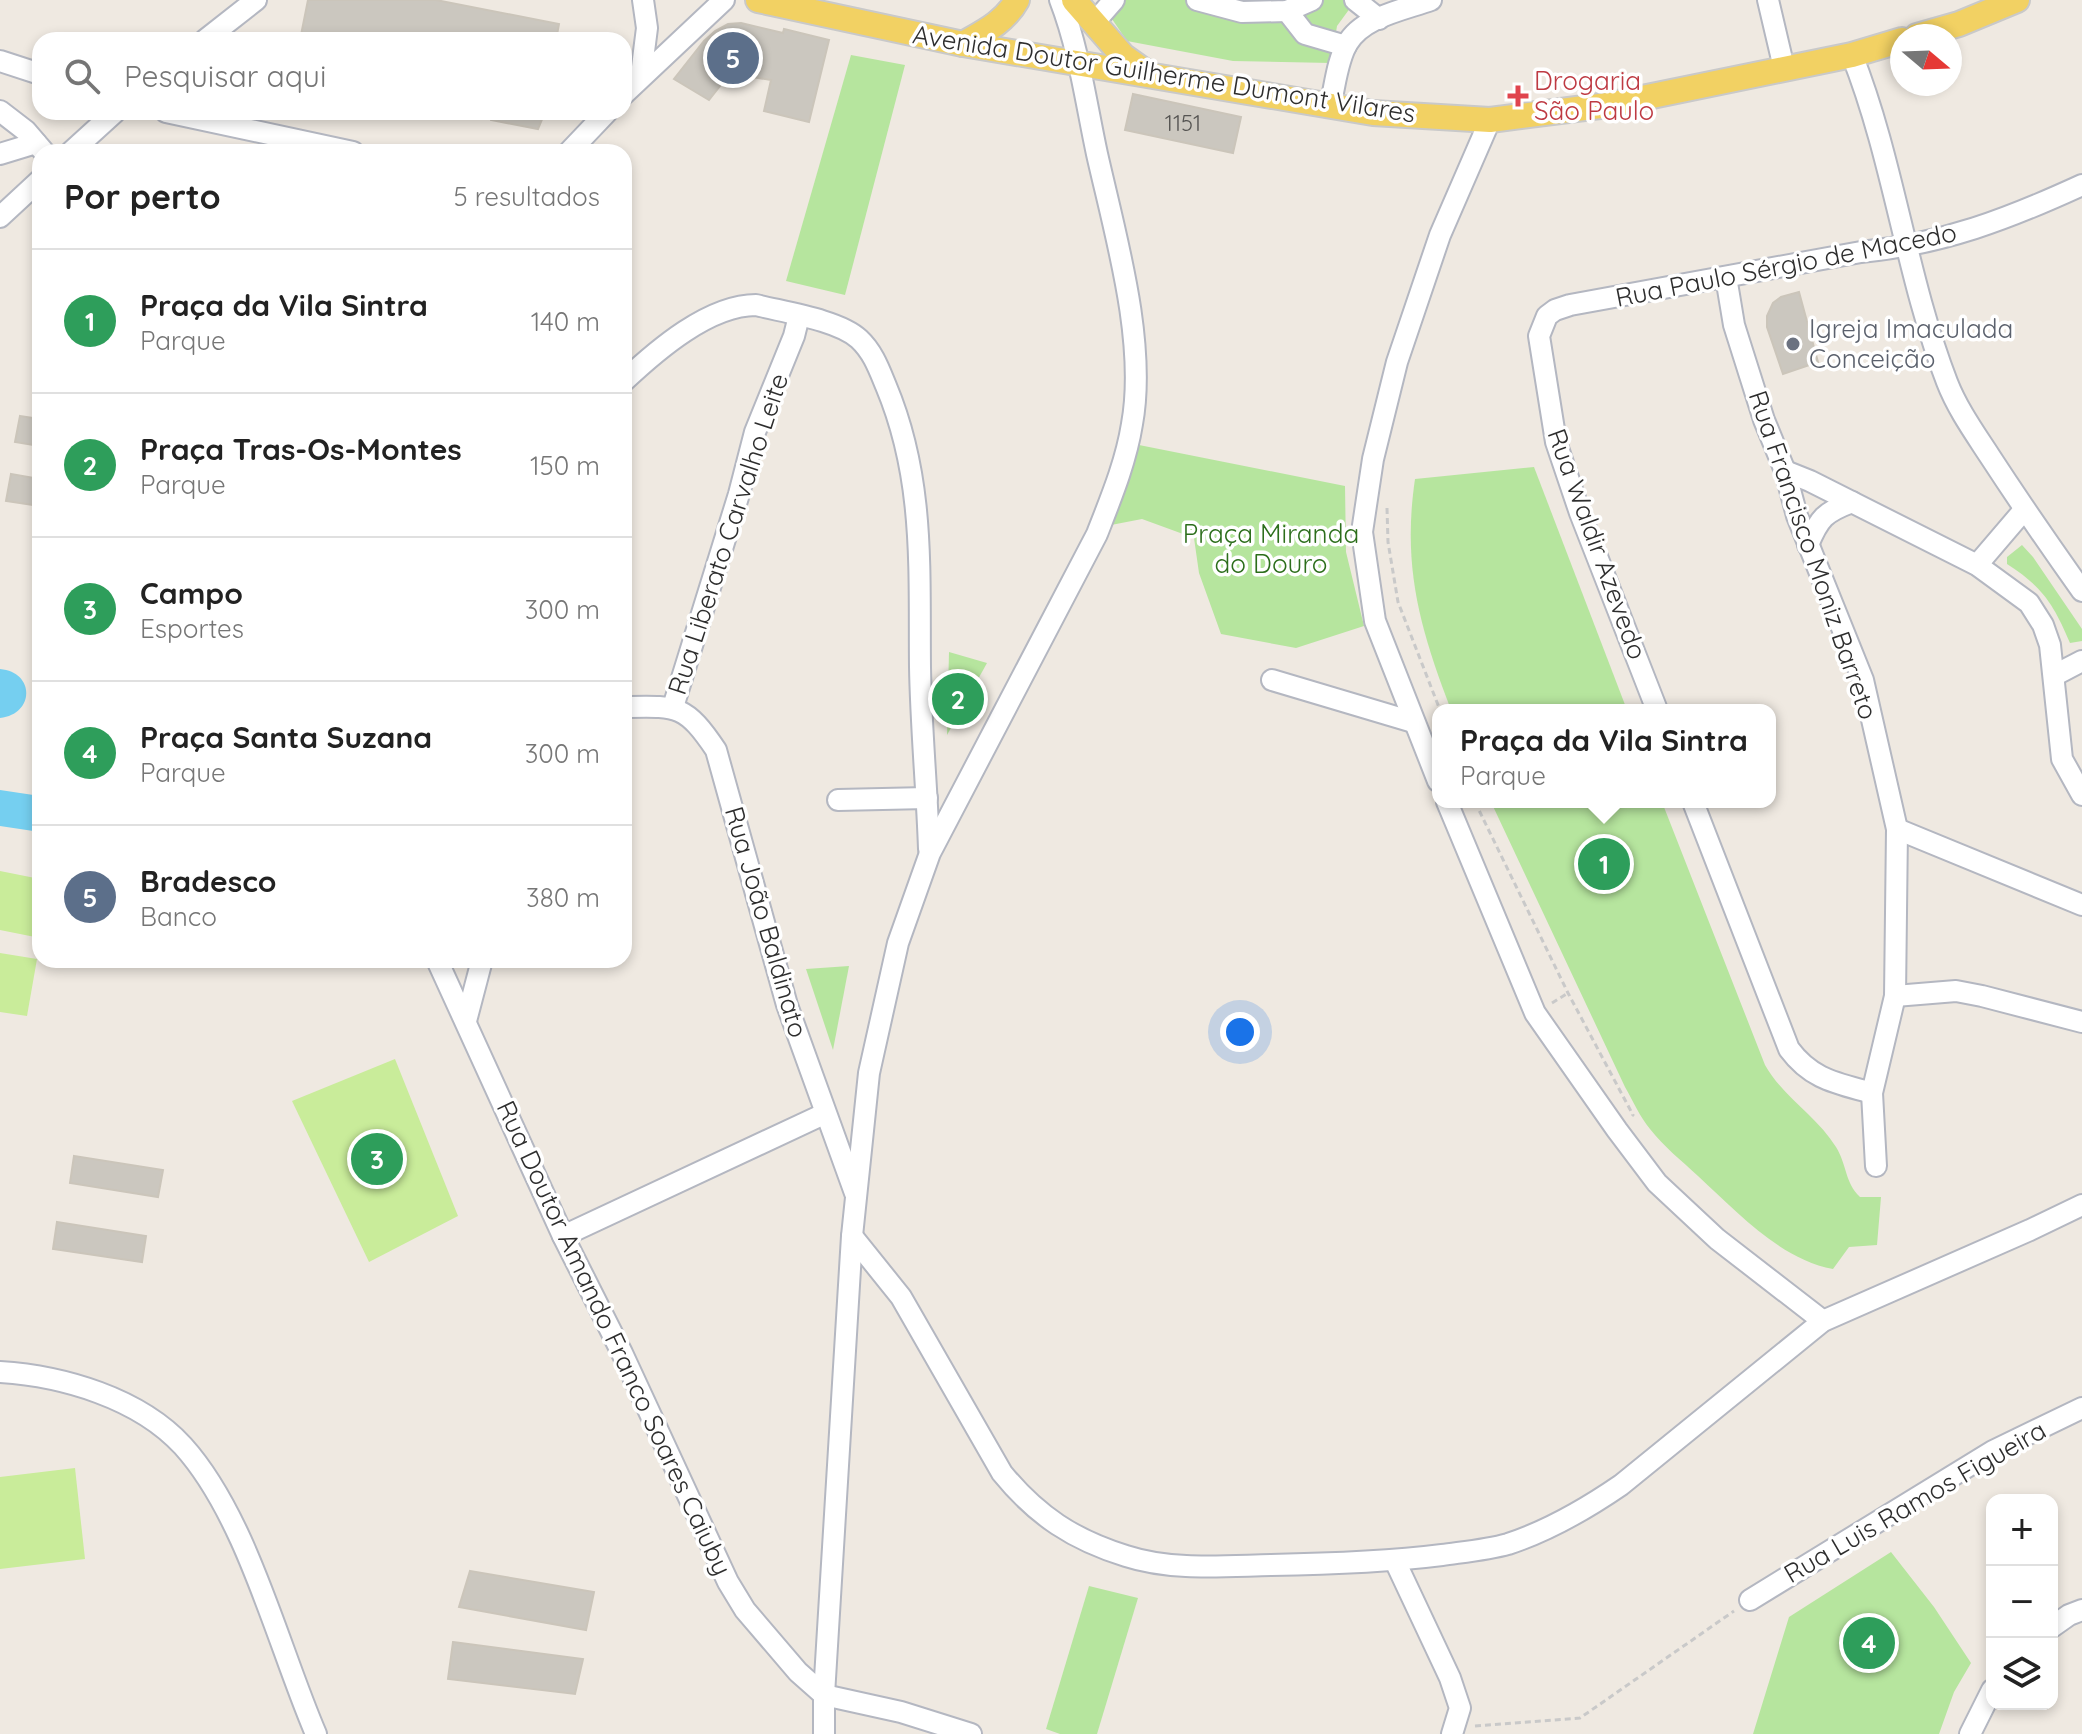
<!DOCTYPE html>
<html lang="pt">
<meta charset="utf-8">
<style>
body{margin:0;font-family:Quicksand,sans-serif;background:#f2f2f2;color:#222}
.controls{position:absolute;right:24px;bottom:24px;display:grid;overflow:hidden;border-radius:16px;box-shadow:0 4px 12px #0003}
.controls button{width:72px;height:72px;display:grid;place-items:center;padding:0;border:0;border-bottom:2px solid #e0e0e0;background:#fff;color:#222;font:40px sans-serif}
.compass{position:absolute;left:1890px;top:24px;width:72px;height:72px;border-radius:50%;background:#fff;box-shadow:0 4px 12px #0003;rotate:109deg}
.you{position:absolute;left:1240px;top:1032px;width:28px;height:28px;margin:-20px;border:6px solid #fff;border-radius:50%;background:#1a73e8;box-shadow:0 0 0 12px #1a73e833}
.badge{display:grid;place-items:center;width:52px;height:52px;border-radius:50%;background:#d93025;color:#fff;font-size:26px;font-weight:700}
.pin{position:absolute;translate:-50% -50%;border:4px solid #fff;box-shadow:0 2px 8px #0006}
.popup{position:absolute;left:1432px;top:704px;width:344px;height:104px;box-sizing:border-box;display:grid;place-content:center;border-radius:16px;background:#fff;filter:drop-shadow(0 2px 6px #0005);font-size:26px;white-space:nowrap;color:#767676}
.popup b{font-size:30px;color:#222}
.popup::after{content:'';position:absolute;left:50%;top:100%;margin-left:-16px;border:16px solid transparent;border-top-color:#fff}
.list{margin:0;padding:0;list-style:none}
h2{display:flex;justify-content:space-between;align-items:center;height:104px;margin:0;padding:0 32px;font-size:34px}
h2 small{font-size:26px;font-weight:400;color:#767676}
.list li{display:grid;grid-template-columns:52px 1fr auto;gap:24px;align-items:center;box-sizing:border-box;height:144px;padding:0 32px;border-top:2px solid #e0e0e0}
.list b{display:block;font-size:30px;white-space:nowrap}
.list p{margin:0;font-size:26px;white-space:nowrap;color:#767676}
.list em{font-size:26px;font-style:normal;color:#767676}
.icon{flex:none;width:44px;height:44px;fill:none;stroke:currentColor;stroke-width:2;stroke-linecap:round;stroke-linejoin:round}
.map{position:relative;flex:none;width:2082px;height:1734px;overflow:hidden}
.search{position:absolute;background:#fff;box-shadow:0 4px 12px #0003;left:32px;top:32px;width:600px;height:88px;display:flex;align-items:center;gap:20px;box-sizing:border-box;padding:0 28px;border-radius:24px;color:#767676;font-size:30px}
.panel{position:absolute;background:#fff;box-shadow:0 4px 12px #0003;left:32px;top:144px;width:600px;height:824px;border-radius:24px}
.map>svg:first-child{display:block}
.green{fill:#b6e59e}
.pitch{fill:#c9ec9a}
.water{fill:#75cff0}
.building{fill:#cbc7bf;stroke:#cbc5ba;stroke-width:2}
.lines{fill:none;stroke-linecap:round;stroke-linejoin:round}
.minor-casing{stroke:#b4b7c1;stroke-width:24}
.major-casing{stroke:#c9c9c9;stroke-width:28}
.path{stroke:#c9c9c9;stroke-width:3;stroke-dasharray:6 4;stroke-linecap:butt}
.minor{stroke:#fff;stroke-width:20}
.major{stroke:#f2d163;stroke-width:24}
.health-dot{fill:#e0444e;stroke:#fff;stroke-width:3}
.worship-dot{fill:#6b7280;stroke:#fff;stroke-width:3}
.labels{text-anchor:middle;stroke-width:7;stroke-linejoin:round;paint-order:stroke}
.number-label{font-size:22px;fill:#555452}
.street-label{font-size:26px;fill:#2e2e2e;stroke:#fff}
.health-label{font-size:26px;fill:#be3a42;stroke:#fff;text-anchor:start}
.worship-label{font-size:26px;fill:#5b616d;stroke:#fff;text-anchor:start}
.park-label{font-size:26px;fill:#2c6e1b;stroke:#fff}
</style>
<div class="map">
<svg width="2082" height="1734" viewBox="0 0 2082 1734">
<rect width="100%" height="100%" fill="#efe9e1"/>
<g class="green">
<polygon points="1099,0 1356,0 1337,26 1331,63 1233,61 1127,41"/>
<polygon points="851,55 905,65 845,295 786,281"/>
<polygon points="1139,445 1345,486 1346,552 1364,626 1296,648 1221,634 1199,573 1194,538 1142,519 1111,525"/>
<path d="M1534,467l93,243h-176c-31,-81 -49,-143 -36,-231z"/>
<path d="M2022,545l11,12 49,72v12l-12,2c-16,-38 -27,-56 -63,-79v-7z"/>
<polygon points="949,652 987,663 947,735"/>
<path d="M1491,802h171l103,263c18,32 52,51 71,82 11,18 9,36 24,50h21l-4,48 -28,2 -16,22c-53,-10 -96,-57 -135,-93 -16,-15 -34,-29 -48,-47 -10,-12 -17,-28 -25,-42z"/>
<polygon points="849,966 833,1050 806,969"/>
<polygon points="1891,1552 1934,1607 1971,1663 1954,1692 1939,1734 1753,1734 1789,1617"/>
<polygon points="1089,1586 1138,1598 1097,1734 1060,1734 1046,1729"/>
</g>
<g class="pitch">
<polygon points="0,871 40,879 40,938 0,930"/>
<polygon points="0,953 37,959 27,1016 0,1012"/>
<polygon points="395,1059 458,1216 369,1262 292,1101"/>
<polygon points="75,1468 85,1559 0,1569 0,1477"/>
</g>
<g class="water">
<path d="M0,669c35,3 35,45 0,49z"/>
<polygon points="0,790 40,796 40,832 0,826"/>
</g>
<g class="building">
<polygon points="308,0 436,0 559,24 556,40 300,40"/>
<polygon points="741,23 783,33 784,29 829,40 809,122 764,111 771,80 734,74 724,81 709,100 674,79 704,41 715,31 728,24"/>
<polygon points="1133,94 1241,117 1233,153 1125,130"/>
<polygon points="491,112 545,112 538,129 491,120"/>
<polygon points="1799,292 1818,362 1783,374 1767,327 1767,316 1773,303 1781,297"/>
<polygon points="20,416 40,419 40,446 15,442"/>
<polygon points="11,474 40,479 40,506 6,501"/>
<polygon points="74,1156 163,1170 158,1197 70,1183"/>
<polygon points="57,1222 146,1236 142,1262 53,1249"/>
<polygon points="470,1571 594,1592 586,1630 459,1607"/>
<polygon points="453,1642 583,1659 575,1694 448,1679"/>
</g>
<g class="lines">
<defs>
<g id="minor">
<polyline points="1197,0 1242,12 1287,11 1312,0"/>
<polyline points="1355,0 1379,19"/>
<polyline points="1768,0 1784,68"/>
<polyline points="1287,11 1305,34 1346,46"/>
<polyline points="1093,24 1114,0"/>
<polyline points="205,40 256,0"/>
<path d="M1852,55c42,106 54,221 95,327 10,26 27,50 42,73 30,46 61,91 93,136"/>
<polyline points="0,61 40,74"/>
<polyline points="641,75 647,28 643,0"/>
<polyline points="624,94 724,0"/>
<path d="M1330,106c5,-19 7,-45 17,-62 15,-27 56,-34 84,-44"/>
<polyline points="0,111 26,131 44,152"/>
<polyline points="166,112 353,152"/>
<polyline points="71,152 115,112"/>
<polyline points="569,152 607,112"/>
<polyline points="0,154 36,143"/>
<polyline points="0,217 40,180"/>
<polyline points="1726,277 1734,325 1764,420 1785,471 1797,516 1863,680 1897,829 1895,996 1872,1093 1876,1166"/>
<path d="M624,381c33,-31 85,-76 132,-76 27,7 83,15 103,34 14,13 20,30 27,47 39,93 33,183 34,281 1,61 7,122 9,182"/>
<polyline points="1785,471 1810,481 1977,565 2029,603 2043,625 2050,645 2062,759 2082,795"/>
<path d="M1808,545c11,-27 17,-33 44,-43"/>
<polyline points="1977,565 2024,510"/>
<polyline points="2055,675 2082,661"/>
<polyline points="1272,680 1413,722"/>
<path d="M624,707c53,-1 61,-3 92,43l71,255 68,188"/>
<polyline points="673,707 739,494 755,432 794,336 799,316"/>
<path d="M1657,710l-77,-197 -24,-71 -17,-106 8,-20 8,-6 15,-5 291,-53c82,-8 147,-33 221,-67"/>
<polyline points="1438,781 1375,621 1362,532 1373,459 1397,362 1440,235 1490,120"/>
<polyline points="838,800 927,798"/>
<polyline points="1447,802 1535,1013 1617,1130 1657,1183 1717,1239 1823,1321"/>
<path d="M1693,802l96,247c23,31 48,34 83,44"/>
<polyline points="1897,829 2082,905"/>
<polyline points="437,960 563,1236 622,1353 728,1582 745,1610 798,1672 824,1695 901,1712 971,1734"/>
<polyline points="1895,996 1956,991 1982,996 2082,1022"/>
<polyline points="466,1021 482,960"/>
<polyline points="563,1236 824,1114"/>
<path d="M852,1236l49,61 101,176c35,43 72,67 124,83 46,15 98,10 145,9 57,-1 114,-3 171,-10 21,-3 45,-5 66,-11 40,-13 78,-35 113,-59l202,-164 207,-91 52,-25"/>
<path d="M0,1372c63,4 139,26 183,74 64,71 95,200 133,288"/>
<polyline points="1395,1561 1450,1678 1460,1708 1452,1734"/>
<polyline points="1750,1600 1993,1451 2082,1408"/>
<polyline points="2052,1627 2069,1615 2082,1610"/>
<path d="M824,1734v-39l28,-459 17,-163 29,-130 32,-90 167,-319c14,-36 29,-72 35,-110 15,-82 -17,-190 -35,-270 -11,-51 -18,-105 -37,-154"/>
<polyline points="1970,1734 1992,1690"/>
</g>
<g id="major">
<polyline points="758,0 963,44 1373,113 1490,120 1608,105 1852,55 1902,40"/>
<polyline points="1074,0 1123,56 1147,73"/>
<polyline points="1917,36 1959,24 2017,0"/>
<path d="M963,44c21,-12 42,-22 54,-44"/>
</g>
</defs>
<use href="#minor" class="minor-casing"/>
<use href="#major" class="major-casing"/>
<g class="path">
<polyline points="1387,508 1388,542 1398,602 1440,710"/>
<polyline points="1475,802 1568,993 1633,1115 1632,1116"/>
<polyline points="1552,1003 1568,993"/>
<polyline points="1475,1726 1580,1718 1734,1611"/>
</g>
<use href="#minor" class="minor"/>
<use href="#major" class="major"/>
</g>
<path class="health-dot" d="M1514 84h8v8h8v8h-8v8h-8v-8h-8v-8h8z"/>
<circle class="worship-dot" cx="1793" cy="344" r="8"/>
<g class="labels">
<g class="number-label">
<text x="1183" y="131">1151</text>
</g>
<g class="street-label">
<text transform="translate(1164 74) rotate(9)" y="9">Avenida Doutor Guilherme Dumont Vilares</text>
<text transform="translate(1786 265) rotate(-11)" y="9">Rua Paulo Sérgio de Macedo</text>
<text transform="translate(728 534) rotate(-72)" y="9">Rua Liberato Carvalho Leite</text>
<text transform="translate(1597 544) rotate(70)" y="9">Rua Waldir Azevedo</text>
<text transform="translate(1813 555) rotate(71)" y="9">Rua Francisco Moniz Barreto</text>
<text transform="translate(766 922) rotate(74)" y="9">Rua João Baldinato</text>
<text transform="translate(614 1338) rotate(65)" y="9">Rua Doutor Amando Franco Soares Caiuby</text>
<text transform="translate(1915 1502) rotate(-30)" y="9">Rua Luis Ramos Figueira</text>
</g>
<g class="health-label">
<text x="1534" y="90">Drogaria<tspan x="1534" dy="30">São Paulo</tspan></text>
</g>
<g class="worship-label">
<text x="1809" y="338">Igreja Imaculada<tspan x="1809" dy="30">Conceição</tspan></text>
</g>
<g class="park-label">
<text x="1271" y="543">Praça Miranda<tspan x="1271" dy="30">do Douro</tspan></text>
</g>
</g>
</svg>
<div class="controls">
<button>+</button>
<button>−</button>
<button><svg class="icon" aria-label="layers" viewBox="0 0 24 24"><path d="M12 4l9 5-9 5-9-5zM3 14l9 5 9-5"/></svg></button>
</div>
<svg class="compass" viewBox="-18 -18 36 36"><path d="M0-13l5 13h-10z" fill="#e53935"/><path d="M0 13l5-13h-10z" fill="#767676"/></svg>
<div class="you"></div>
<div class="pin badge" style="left:1604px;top:864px;background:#2e9e5b">1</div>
<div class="popup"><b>Praça da Vila Sintra</b>Parque</div>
<div class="pin badge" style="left:958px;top:699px;background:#2e9e5b">2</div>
<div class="pin badge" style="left:377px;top:1159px;background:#2e9e5b">3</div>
<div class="pin badge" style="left:1869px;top:1643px;background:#2e9e5b">4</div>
<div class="pin badge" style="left:733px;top:58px;background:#5c6f8a">5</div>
<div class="search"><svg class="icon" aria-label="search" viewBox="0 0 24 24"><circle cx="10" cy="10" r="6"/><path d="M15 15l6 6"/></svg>Pesquisar aqui</div>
<section class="panel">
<h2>Por perto<small>5 resultados</small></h2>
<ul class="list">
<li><span class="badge" style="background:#2e9e5b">1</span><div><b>Praça da Vila Sintra</b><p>Parque</p></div><em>140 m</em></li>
<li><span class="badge" style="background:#2e9e5b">2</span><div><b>Praça Tras-Os-Montes</b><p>Parque</p></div><em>150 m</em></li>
<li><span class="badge" style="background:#2e9e5b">3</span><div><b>Campo</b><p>Esportes</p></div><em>300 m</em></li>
<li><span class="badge" style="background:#2e9e5b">4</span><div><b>Praça Santa Suzana</b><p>Parque</p></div><em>300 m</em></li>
<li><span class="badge" style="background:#5c6f8a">5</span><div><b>Bradesco</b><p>Banco</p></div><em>380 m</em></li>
</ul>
</section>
</div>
